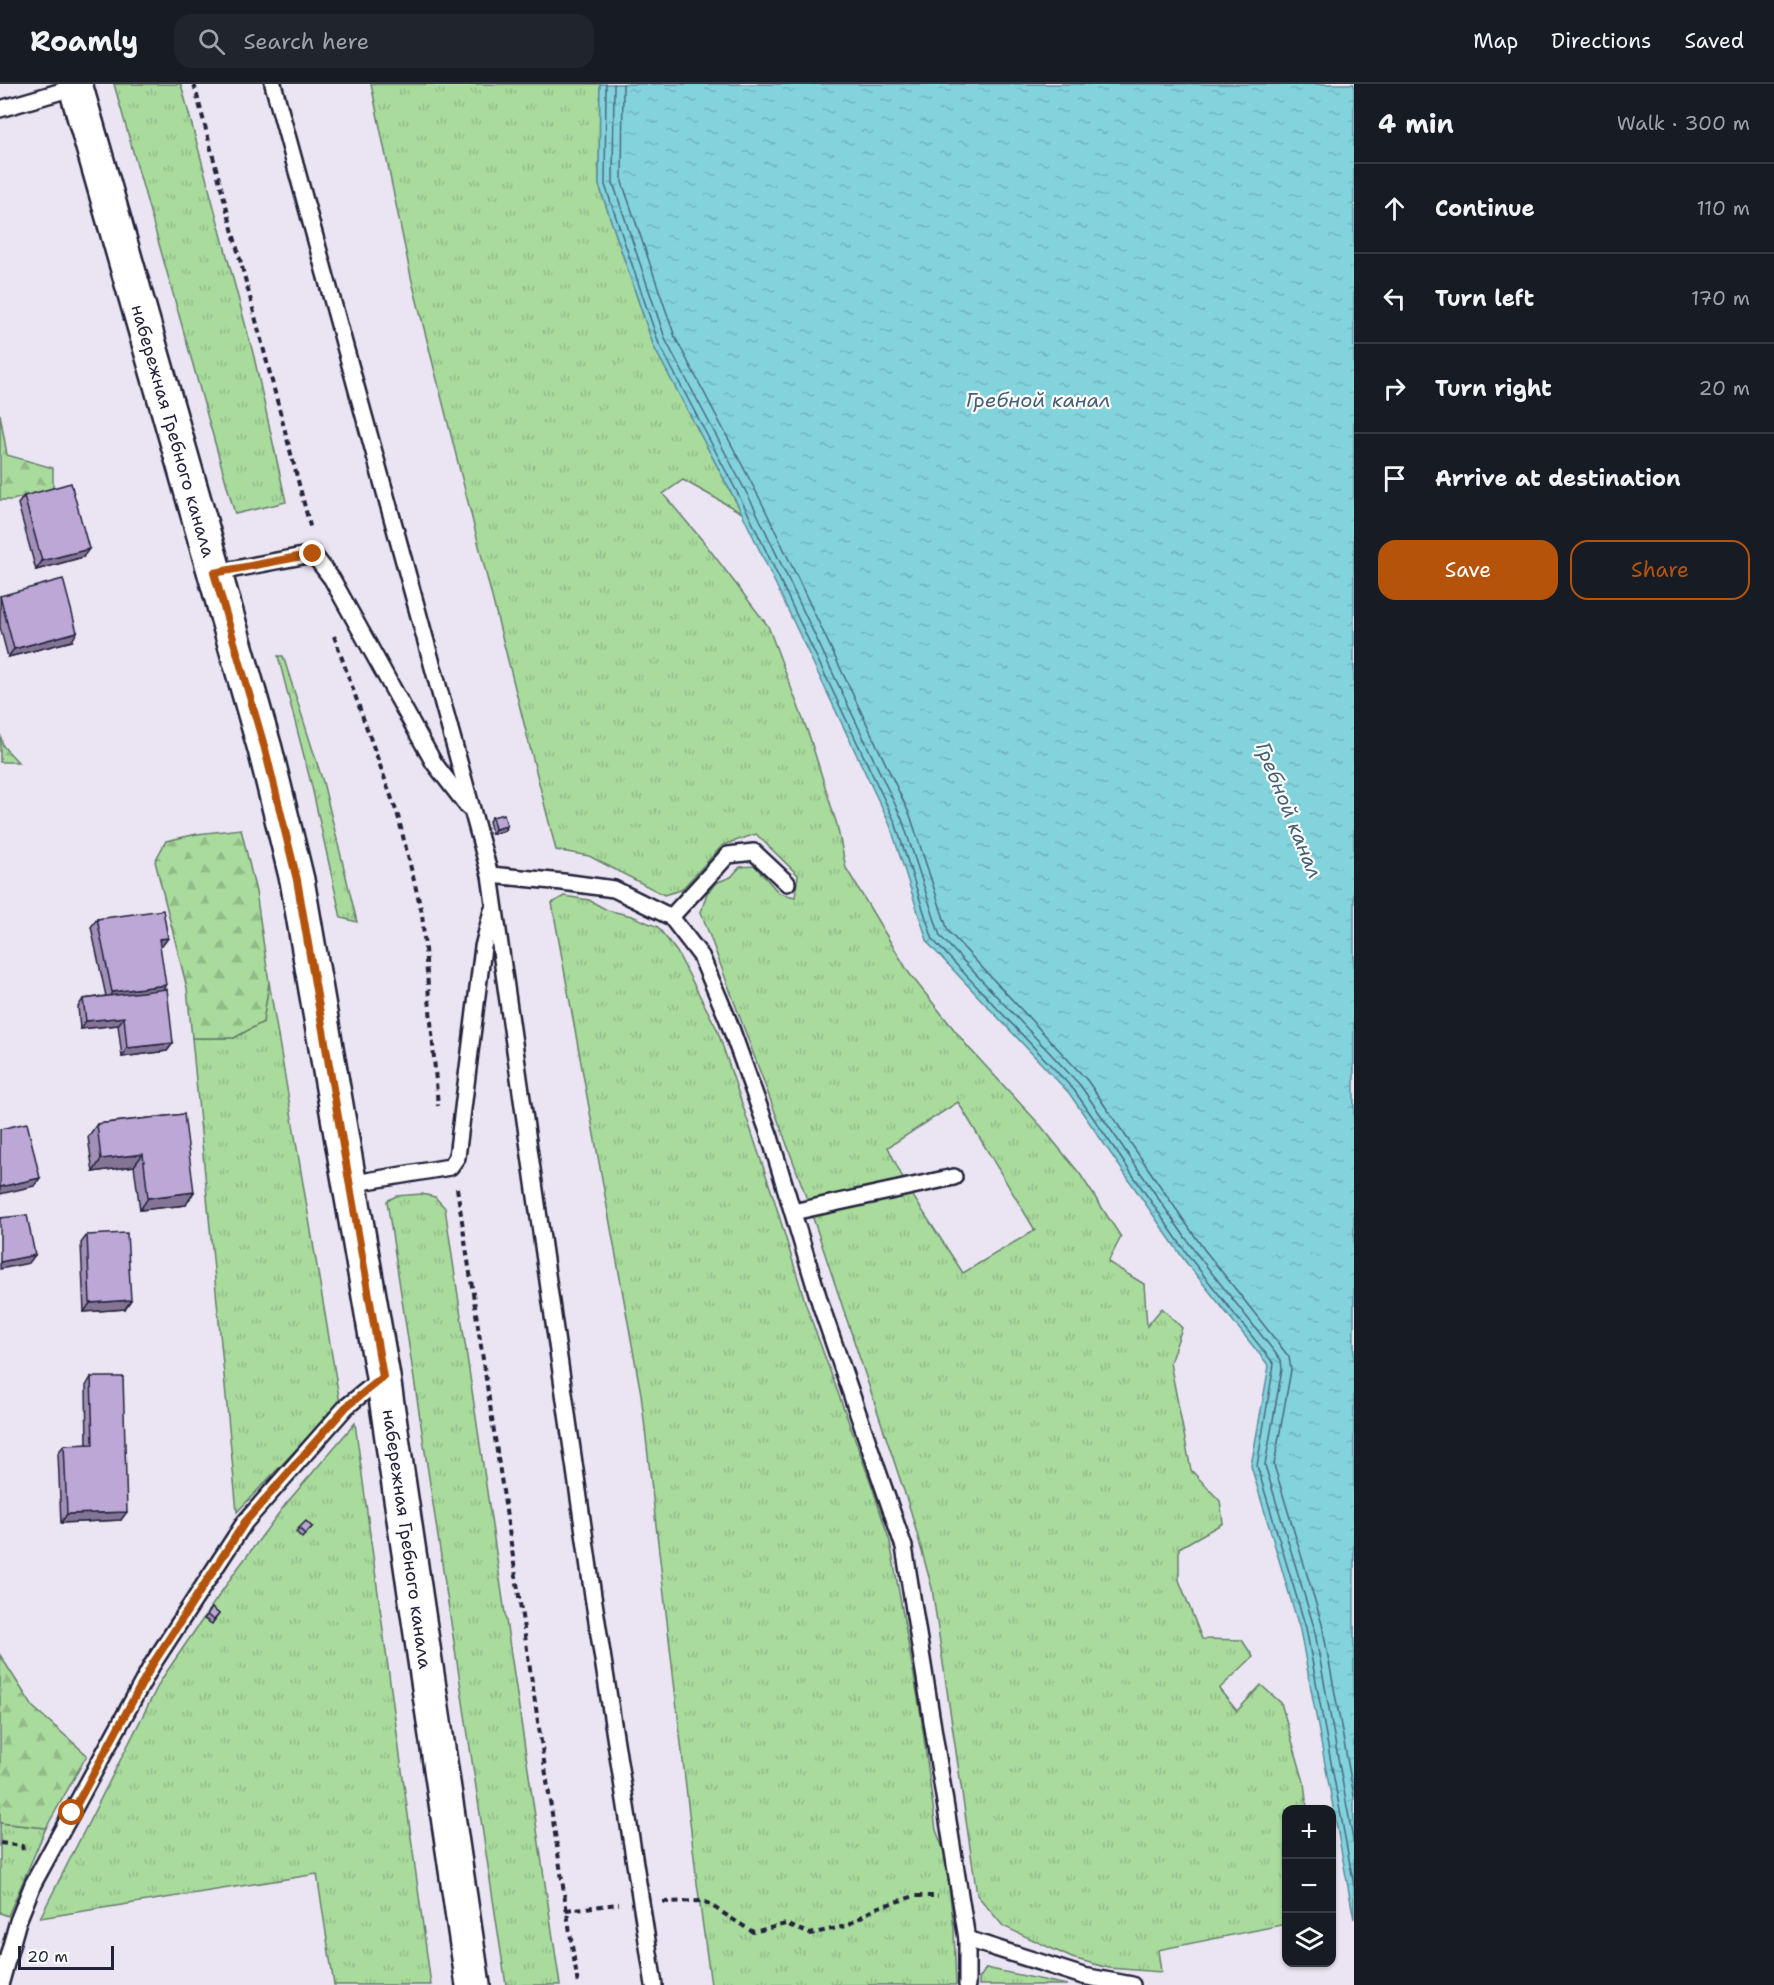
<!DOCTYPE html>
<meta charset="utf-8">
<style>
body{margin:0;font-family:"Shantell Sans",sans-serif;background:#20242c;color:#f1f3f6}
.controls{position:absolute;right:18px;bottom:18px;display:grid;overflow:hidden;border-radius:12px;box-shadow:0 2px 4px #0004}
.controls button{width:54px;height:54px;display:grid;place-items:center;padding:0;border:0;border-bottom:2px solid #363941;background:#171b24;color:#f1f3f6;font:30px sans-serif}
.scale{position:absolute;left:18px;bottom:15px;width:96px;box-sizing:border-box;padding-left:6px;border:3px solid #22223b;border-top:0;font-size:16px;line-height:21px;white-space:nowrap;color:#22223b;-webkit-text-stroke:4px #fff;paint-order:stroke}
.stop{position:absolute;width:18px;height:18px;margin:-14px;border:4px solid #b45309;border-radius:50%;background:#fff}
.stop.end{background:#b45309;border-color:#fff;box-shadow:0 2px 6px #0008}
.list{margin:0;padding:0;list-style:none}
h2{display:flex;justify-content:space-between;align-items:center;height:78px;margin:0;padding:0 24px;font-size:26px}
h2 small{font-size:20px;font-weight:400;color:#9ea1a6}
.list li{display:grid;grid-template-columns:39px 1fr auto;gap:18px;align-items:center;box-sizing:border-box;height:90px;padding:0 24px;border-top:2px solid #363941}
.list b{display:block;font-size:22px;white-space:nowrap}
.list em{font-size:20px;font-style:normal;color:#9ea1a6}
.actions{display:flex;gap:12px;padding:18px 24px}
.actions a{flex:1;padding:14px 0;border:2px solid #b45309;border-radius:18px;text-align:center;font-size:21px;color:#b45309}
.actions .main{background:#b45309;color:#fff}
.icon{flex:none;width:33px;height:33px;fill:none;stroke:currentColor;stroke-width:2;stroke-linecap:round;stroke-linejoin:round}
.map{position:relative;flex:none;width:1354px;height:1901px;overflow:hidden}
header{display:flex;align-items:center;gap:36px;box-sizing:border-box;height:84px;padding:0 30px;background:#171b24;border-bottom:2px solid #363941}
header strong{font-size:28px}
nav{display:flex;gap:33px;margin-inline-start:auto;font-size:21px}
.search{width:420px;height:54px;background:#20242c;display:flex;align-items:center;gap:15px;box-sizing:border-box;padding:0 21px;border-radius:18px;color:#9ea1a6;font-size:22px}
main{display:flex}
aside{flex:1;background:#171b24}
.map>svg:first-child{display:block}
.grass{fill:url(#grass-tufts);stroke:#667e6c;stroke-width:1.5;fill-rule:evenodd}
.forest{fill:url(#forest-firs);stroke:#667e6c;stroke-width:1.5}
.water{fill:url(#water-ripples);stroke:#5c8c9c;stroke-width:1.5}
.lines{fill:none;stroke-linecap:round;stroke-linejoin:round}
.shore{stroke:#49697c;stroke-width:1.5}
.lane-casing{stroke:#22223b;stroke-width:20}
.secondary-casing{stroke:#22223b;stroke-width:38}
.path{stroke:#22223b;stroke-width:4;stroke-dasharray:6 4.5;stroke-linecap:butt}
.lane{stroke:#fff;stroke-width:15}
.secondary{stroke:#fff;stroke-width:33}
.wall{fill:#a290b8;stroke:#22223b;stroke-width:1.5}
.shaded-wall{fill:#847596;stroke:#22223b;stroke-width:1.5}
.building{fill:#bca7d6;stroke:#22223b;stroke-width:1.5}
.route{stroke:#b45309;stroke-width:8}
.labels{text-anchor:middle;stroke-width:4.5;stroke-linejoin:round;paint-order:stroke}
.street-label{font-size:18px;fill:#22223b;stroke:#fff}
.water-label{font-size:20px;font-style:italic;fill:#446074;stroke:#fff}
</style>
<header>
<strong>Roamly</strong>
<div class="search"><svg class="icon" aria-label="search" viewBox="0 0 24 24"><circle cx="10" cy="10" r="6"/><path d="M15 15l6 6"/></svg>Search here</div>
<nav><a>Map</a><a>Directions</a><a>Saved</a></nav>
</header>
<main>
<div class="map">
<svg width="1354" height="1901" viewBox="0 0 1354 1901">
<defs>
<pattern id="grass-tufts" width="24" height="20" patternUnits="userSpaceOnUse" patternTransform="scale(1.5)"><rect width="24" height="20" fill="#a9db9d"/><path d="M3 7l-1-3M5 7V3M7 7l1-3M15 17l-1-3M17 17v-4M19 17l1-3" fill="none" stroke="#91bc88"/></pattern>
<pattern id="forest-firs" width="22" height="20" patternUnits="userSpaceOnUse" patternTransform="scale(1.5)"><rect width="22" height="20" fill="#a9db9d"/><path d="M5 1l3.5 6h-7zM16 11l3.5 6h-7z" fill="#91bc88"/></pattern>
<pattern id="water-ripples" width="26" height="14" patternUnits="userSpaceOnUse" patternTransform="scale(1.5)"><rect width="26" height="14" fill="#83d3dd"/><path d="M2 4q2-2 4 0t4 0M15 11q2-2 4 0t4 0" fill="none" stroke="#71b5bf"/></pattern>
</defs>
<rect width="100%" height="100%" fill="#ebe5f3"/>
<filter id="ink" filterUnits="userSpaceOnUse"><feTurbulence type="fractalNoise" baseFrequency=".0167" numOctaves="2"/><feDisplacementMap in="SourceGraphic" scale="12" xChannelSelector="R" yChannelSelector="G"/><feConvolveMatrix kernelMatrix="1 2 1 2 8 2 1 2 1" color-interpolation-filters="sRGB"/></filter>
<g filter="url(#ink)">
<g class="grass">
<polygon points="114,0 181,0 254,273 286,418 235,430"/>
<path d="M371,0h229l-1,101 55,162 88,166 -59,-33 -20,14 40,47 65,85 42,112 27,87 9,43 63,105 59,74 73,79 39,48 41,63 -13,25 36,22 3,42 15,-18 20,20 -12,35 21,107 29,31 3,22 -44,25v32l23,59 40,1 11,17 -34,32 18,22 24,-26 20,18 23,79 3,27 -21,1v114l-128,26 3,22 -52,-4 -37,-10 -69,-32 -26,-31 -45,-307 -21,-76 -108,-324 -102,-276 6,-19 11,-11 13,-5 9,-10 15,-1 24,27 16,4 3,-22 -42,-41 -33,11 -42,45 -17,5 -75,-39 -33,-6 -145,-573zM958,1018l77,128 -72,43 -56,-86 -19,-40z"/>
<polygon points="278,572 283,572 323,698 357,838 341,834 312,703"/>
<polygon points="564,812 589,816 607,826 632,832 658,843 677,868 717,945 774,1115 806,1221 872,1402 890,1458 921,1631 936,1746 945,1770 954,1845 956,1901 711,1901 697,1799 641,1310 552,819"/>
<polygon points="269,898 340,1319 237,1428 192,954 234,954 263,938"/>
<polygon points="422,1110 435,1113 445,1124 560,1901 506,1901 387,1117 396,1112"/>
<polygon points="355,1339 431,1901 334,1901 317,1790 40,1834 161,1596 235,1488 285,1421"/>
<polygon points="0,1739 46,1744 8,1832 0,1829"/>
<polygon points="986,1884 1067,1901 979,1901 979,1895"/>
</g>
<g class="forest">
<polygon points="0,330 7,371 53,384 53,405 12,416 0,416"/>
<polygon points="0,650 3,662 18,678 0,678"/>
<polygon points="241,745 256,808 269,898 263,938 234,954 192,954 187,904 155,777 166,757 197,750"/>
<polygon points="0,1571 33,1623 87,1671 46,1744 0,1739"/>
</g>
<polygon class="water" points="600,0 1354,0 1354,1835 1300,1546 1251,1382 1269,1282 1185,1177 1069,1009 928,859 890,741 742,429 654,263 599,101"/>
<g class="lines">
<g class="shore">
<polyline points="606,0 605,101 659,260 747,427 895,738 933,856 1074,1006 1190,1174 1274,1280 1257,1382 1306,1544 1354,1802"/>
<polyline points="614,0 613,99 666,257 754,423 902,735 940,852 1080,1001 1196,1169 1281,1276 1282,1285 1265,1381 1314,1543 1354,1761"/>
<polyline points="623,0 622,98 675,253 762,419 910,731 948,847 1087,996 1203,1164 1289,1273 1291,1286 1274,1381 1322,1540 1354,1712"/>
</g>
<defs>
<g id="lane">
<polyline points="273,0 490,791 593,1512 654,1901"/>
<polyline points="0,25 76,3"/>
<polyline points="214,489 313,470 332,495 434,679 468,723"/>
<polyline points="490,791 563,798 614,805 671,833 701,872 728,936 770,1053 821,1222 904,1463 967,1855 967,1901"/>
<polyline points="671,833 728,771 754,768 787,799"/>
<polyline points="349,1100 450,1083 457,1073 483,863 492,827"/>
<polyline points="793,1128 954,1093"/>
<polyline points="967,1855 1083,1892 1132,1901"/>
<polyline points="0,1901 18,1837 33,1800 152,1581 245,1438 346,1323 383,1293"/>
</g>
<polyline id="secondary" points="75,0 265,665 297,796 383,1293 473,1901"/>
</defs>
<use href="#lane" class="lane-casing"/>
<use href="#secondary" class="secondary-casing"/>
<g class="path">
<polyline points="194,0 311,446"/>
<polyline points="334,552 398,732 422,829 438,1022"/>
<polyline points="457,1104 578,1901"/>
<polyline points="0,1759 22,1762 23,1766"/>
<polyline points="663,1818 704,1817 753,1848 786,1840 810,1850 846,1842 876,1824 915,1812 938,1812"/>
<polyline points="566,1826 619,1820"/>
</g>
<use href="#lane" class="lane"/>
<use href="#secondary" class="secondary"/>
</g>
<g class="wall">
<polygon points="24,412 83,473 36,486 18,420"/>
<polygon points="0,512 72,557 8,573 0,543"/>
<polygon points="492,733 507,742 504,747 492,750 489,737"/>
<polygon points="97,835 168,854 162,862 160,862 163,906 173,959 167,967 122,973 118,941 80,945 78,923 83,915 106,912 91,843"/>
<polygon points="184,1030 186,1121 140,1126 134,1082 93,1088 88,1053 97,1040"/>
<polygon points="87,1151 125,1225 84,1228 81,1159"/>
<polygon points="91,1293 121,1436 61,1439 58,1369 64,1361 87,1361 86,1302"/>
<polygon points="312,1443 302,1454 296,1448 299,1444"/>
<polygon points="212,1524 219,1530 212,1540 204,1535"/>
</g>
<g class="shaded-wall">
<polygon points="89,465 83,473 36,486 42,477"/>
<polygon points="77,548 72,557 8,573 14,565"/>
<polygon points="507,742 504,747 492,750 495,745"/>
<polygon points="168,854 162,862 153,864 159,855"/>
<polygon points="166,901 160,910 107,917 112,908"/>
<polygon points="124,933 118,941 80,945 86,937"/>
<polygon points="173,959 167,967 122,973 127,964"/>
<polygon points="143,1070 134,1082 93,1088 101,1075"/>
<polygon points="40,1094 34,1102 0,1110 0,1103"/>
<polygon points="194,1108 186,1121 140,1126 148,1114"/>
<polygon points="35,1171 29,1179 0,1185 0,1178"/>
<polygon points="131,1216 125,1225 84,1228 90,1219"/>
<polygon points="127,1428 121,1436 61,1439 67,1430"/>
</g>
<g class="building">
<polygon points="71,399 89,465 42,477 24,412"/>
<polygon points="63,495 77,548 14,565 0,512"/>
<polygon points="504,730 507,742 495,745 492,733"/>
<polygon points="163,826 168,854 159,855 166,901 112,908 97,835"/>
<polygon points="167,905 173,959 127,964 124,933 86,937 83,915"/>
<polygon points="184,1030 194,1108 148,1114 143,1070 101,1075 97,1040"/>
<polygon points="27,1039 40,1094 0,1103 0,1045"/>
<polygon points="27,1131 35,1171 0,1178 0,1134"/>
<polygon points="127,1149 131,1216 90,1219 87,1151"/>
<polygon points="91,1293 123,1293 127,1428 67,1430 64,1361 93,1360"/>
<polygon points="306,1437 312,1443 305,1450 299,1444"/>
<polygon points="212,1524 219,1530 214,1536 207,1531"/>
</g>
</g>
<g class="lines" filter="url(#ink)">
<polyline class="route" points="72,1729 152,1581 245,1438 346,1323 383,1293 297,796 265,665 214,489 313,470"/>
</g>
<g class="labels">
<g class="street-label">
<text transform="translate(173 347) rotate(74)" y="6">набережная Гребного канала</text>
<text transform="translate(407 1455) rotate(82)" y="6">набережная Гребного канала</text>
</g>
<g class="water-label">
<text x="1038" y="323">Гребной канал</text>
<text transform="translate(1289 726) rotate(68)" y="7">Гребной канал</text>
</g>
</g>
</svg>
<div class="controls">
<button>+</button>
<button>−</button>
<button><svg class="icon" aria-label="layers" viewBox="0 0 24 24"><path d="M12 4l9 5-9 5-9-5zM3 14l9 5 9-5"/></svg></button>
</div>
<div class="scale">20 m</div>
<div class="stop" style="left:72px;top:1729px"></div>
<div class="stop end" style="left:313px;top:470px"></div>
</div>
<aside>
<h2>4 min<small>Walk · 300 m</small></h2>
<ul class="list">
<li><svg class="icon" aria-label="ahead" viewBox="0 0 24 24"><path d="M12 20V5M6 11l6-6 6 6"/></svg><div><b>Continue</b></div><em>110 m</em></li>
<li><svg class="icon" aria-label="left" viewBox="0 0 24 24"><path d="M17 20v-9H6M10 6l-5 5 5 5"/></svg><div><b>Turn left</b></div><em>170 m</em></li>
<li><svg class="icon" aria-label="right" viewBox="0 0 24 24"><path d="M7 20v-9h11M14 6l5 5-5 5"/></svg><div><b>Turn right</b></div><em>20 m</em></li>
<li><svg class="icon" aria-label="arrive" viewBox="0 0 24 24"><path d="M6 21V4h12l-3 4 3 4H6"/></svg><div><b>Arrive at destination</b></div></li>
</ul>
<div class="actions"><a class="main">Save</a><a>Share</a></div>
</aside>
</main>
